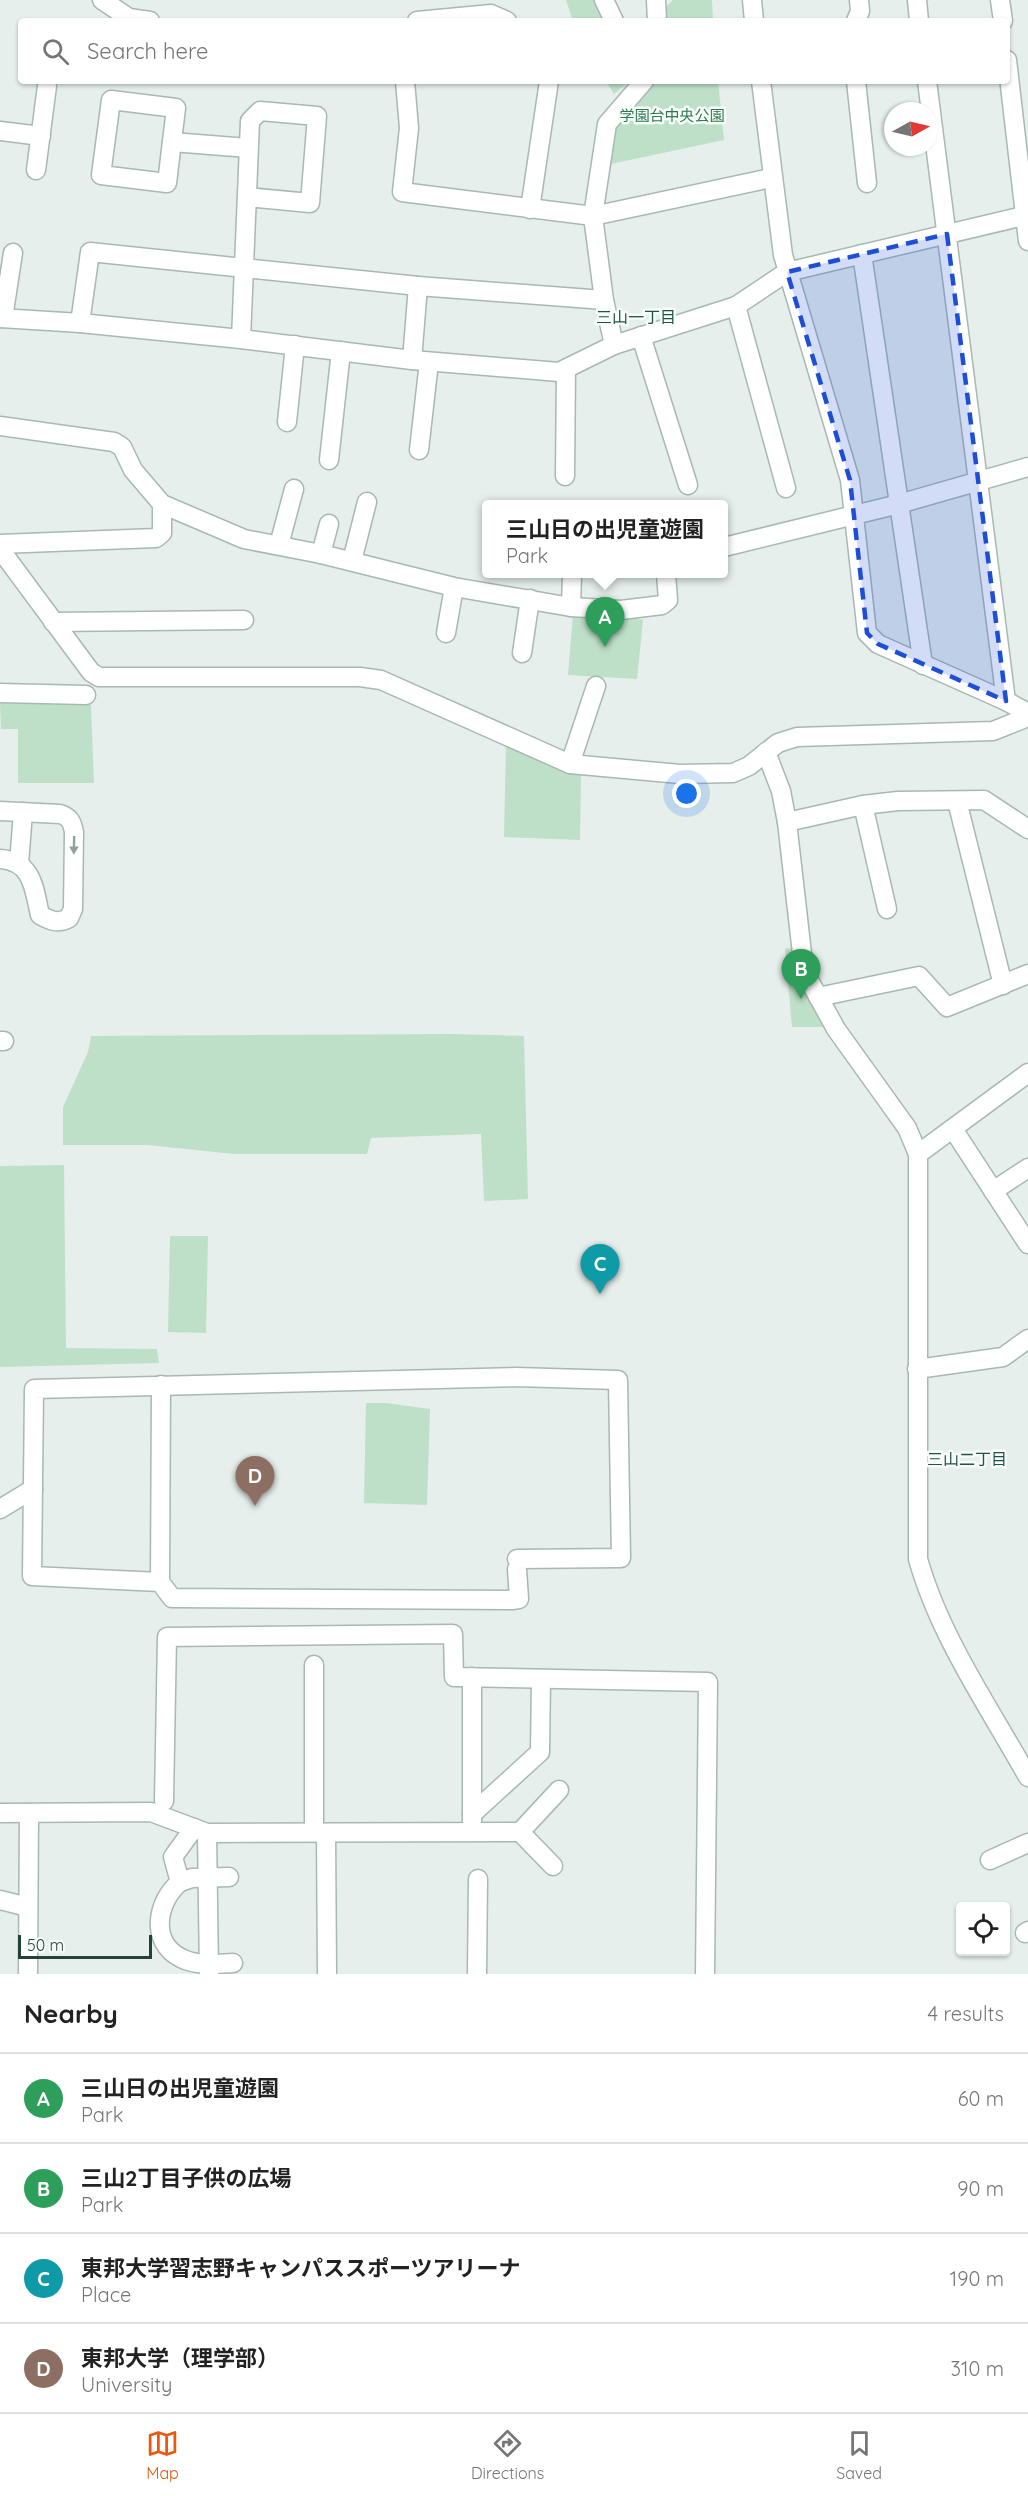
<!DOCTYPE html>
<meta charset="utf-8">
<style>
body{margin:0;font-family:Quicksand,"Noto Sans JP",sans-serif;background:#f6f6f6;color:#222}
.controls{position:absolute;right:18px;bottom:18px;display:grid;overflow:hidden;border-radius:6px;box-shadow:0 2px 4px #0004}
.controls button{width:54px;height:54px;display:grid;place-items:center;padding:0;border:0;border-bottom:2px solid #e0e0e0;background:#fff;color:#222;font:30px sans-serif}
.compass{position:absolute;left:884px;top:102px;width:54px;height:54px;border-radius:50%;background:#fff;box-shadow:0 2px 4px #0004;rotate:82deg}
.scale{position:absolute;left:18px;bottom:15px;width:134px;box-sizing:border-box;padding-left:6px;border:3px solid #24423a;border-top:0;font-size:16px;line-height:21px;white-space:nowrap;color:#24423a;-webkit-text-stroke:4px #f7fbf9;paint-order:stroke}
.you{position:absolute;left:687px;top:794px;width:21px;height:21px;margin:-15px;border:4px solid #fff;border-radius:50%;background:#1a73e8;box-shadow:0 0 0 9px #1a73e833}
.badge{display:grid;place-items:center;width:39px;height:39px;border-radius:50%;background:#ea580c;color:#fff;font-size:20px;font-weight:700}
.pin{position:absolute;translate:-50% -50px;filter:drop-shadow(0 2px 3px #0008)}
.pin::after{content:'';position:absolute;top:32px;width:21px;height:18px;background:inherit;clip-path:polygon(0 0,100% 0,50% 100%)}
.popup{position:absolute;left:482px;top:500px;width:246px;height:78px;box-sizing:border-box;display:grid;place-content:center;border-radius:6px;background:#fff;filter:drop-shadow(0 2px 4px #0005);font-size:20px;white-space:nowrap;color:#767676}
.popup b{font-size:22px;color:#222}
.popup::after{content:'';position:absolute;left:50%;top:100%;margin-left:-12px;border:12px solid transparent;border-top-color:#fff}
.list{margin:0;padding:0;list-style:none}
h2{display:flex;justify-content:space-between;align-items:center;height:78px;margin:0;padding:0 24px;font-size:26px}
h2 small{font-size:20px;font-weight:400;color:#767676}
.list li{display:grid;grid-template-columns:39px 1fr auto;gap:18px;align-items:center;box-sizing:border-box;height:90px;padding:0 24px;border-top:2px solid #e0e0e0}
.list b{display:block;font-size:22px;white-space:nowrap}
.list p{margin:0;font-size:20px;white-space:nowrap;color:#767676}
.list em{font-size:20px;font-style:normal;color:#767676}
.icon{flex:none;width:33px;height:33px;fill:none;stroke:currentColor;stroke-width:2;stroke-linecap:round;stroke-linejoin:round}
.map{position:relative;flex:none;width:1028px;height:1974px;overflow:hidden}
.search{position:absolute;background:#fff;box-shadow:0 2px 4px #0004;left:18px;right:18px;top:18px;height:66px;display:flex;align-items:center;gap:15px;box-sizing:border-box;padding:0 21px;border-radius:6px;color:#767676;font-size:22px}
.sheet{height:438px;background:#fff}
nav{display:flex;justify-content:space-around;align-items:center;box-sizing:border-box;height:84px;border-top:2px solid #e0e0e0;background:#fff;font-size:16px;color:#767676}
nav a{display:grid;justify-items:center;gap:3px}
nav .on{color:#ea580c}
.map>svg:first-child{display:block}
.green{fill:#bfe0c8}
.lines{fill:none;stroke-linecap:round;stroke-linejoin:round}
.minor-casing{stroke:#a8b8b2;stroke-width:21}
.minor{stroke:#fff;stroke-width:18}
.oneway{fill:#92a09c}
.marked{fill:#1d4ed8;fill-opacity:0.2;stroke:#1d4ed8;stroke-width:4.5;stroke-dasharray:12 8;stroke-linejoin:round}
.labels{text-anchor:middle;stroke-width:5;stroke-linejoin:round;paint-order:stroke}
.park-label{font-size:15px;fill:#2d7a4b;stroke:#f7fbf9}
.neighbourhood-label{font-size:16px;fill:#1f5548;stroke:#f7fbf9}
</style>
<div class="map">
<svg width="1028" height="1974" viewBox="0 0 1028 1974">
<rect width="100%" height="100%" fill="#e6efeb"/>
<g class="green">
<polygon points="566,0 596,0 604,21 573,21"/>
<polygon points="673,0 712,0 713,21 663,21 663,10"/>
<polygon points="606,81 630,81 614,94"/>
<polygon points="653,81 718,81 724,140 606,165 612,130"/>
<polygon points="573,614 623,615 643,620 637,679 568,675"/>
<polygon points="0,703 91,705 94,783 18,783 18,729 1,729"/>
<polygon points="506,745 581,774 580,840 504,837"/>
<polygon points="785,948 793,949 826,1027 792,1027"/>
<polygon points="452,1034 524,1036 528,1199 484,1201 481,1134 371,1138 367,1154 234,1154 148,1145 63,1145 63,1107 88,1052 91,1036"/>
<polygon points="64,1165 66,1348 157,1349 159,1363 0,1367 0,1166"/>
<polygon points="170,1236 208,1236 206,1333 168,1332"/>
<polygon points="366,1403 386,1403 430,1409 427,1505 364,1503"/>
</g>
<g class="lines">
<defs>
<g id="minor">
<polyline points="102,0 129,18 150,21"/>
<polyline points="604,0 614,21"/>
<polyline points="656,0 657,21"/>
<polyline points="752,0 754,21"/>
<polyline points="917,0 919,21"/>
<polyline points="1000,0 1003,21"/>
<polyline points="417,21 491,14 507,21"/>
<polyline points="856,21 860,11 859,0"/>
<polyline points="1007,60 1028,241"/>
<polyline points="405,81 409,128 402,192 593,216 771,178"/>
<polyline points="761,81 783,255 850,480 867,633 878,644 1006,701 1028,713"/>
<polyline points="856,81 867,183"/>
<polyline points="927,81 1006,701"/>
<polygon points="111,100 176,108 167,183 101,175"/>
<polyline points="0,131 41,136"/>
<polyline points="172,142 248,148"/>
<polyline points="36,170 47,86"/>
<polyline points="530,209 549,81"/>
<polyline points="862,254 923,665"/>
<polyline points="736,306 786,488"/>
<polyline points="0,318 80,323 241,339 412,360 559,372 614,345 736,306 787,272 1028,215"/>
<polyline points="3,318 13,253"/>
<polyline points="80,323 90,252 418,286 604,300"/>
<polyline points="641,336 688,485"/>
<polyline points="241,339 250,121 260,111 317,116 310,203 247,197"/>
<polyline points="614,345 604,300 593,216 607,124 644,81"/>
<polyline points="412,360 418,286"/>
<polyline points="287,422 295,345"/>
<polyline points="0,426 114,442 122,447 133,470 162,504 244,539 321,554 454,587 571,607 621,610 662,605 668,600 666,574"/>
<polyline points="419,450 429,362"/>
<polyline points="329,460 341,351"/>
<polyline points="565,476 566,369"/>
<polyline points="0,544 156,538 162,533 162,504"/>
<polyline points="279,545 294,489"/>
<polyline points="724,547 899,504 1028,467"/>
<polyline points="0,549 91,672 99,677 360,677 381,680 570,764 680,774 733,773 749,766 778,743 797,737 993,731 1028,717"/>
<polyline points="321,554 329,524"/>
<polyline points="352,561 367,502"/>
<polyline points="571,607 572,574"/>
<polyline points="53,622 244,620"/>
<polyline points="446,633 454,587"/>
<polyline points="522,653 530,599"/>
<polyline points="0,693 86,695"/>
<path d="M766,752l15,39 6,31 17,149 32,58 71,99 11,26v405c22,78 71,148 110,218"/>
<polyline points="570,764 596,686"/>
<polyline points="957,801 1003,985"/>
<polyline points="863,805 887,909"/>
<path d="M0,811l60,3c10,3 12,8 14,18l-1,77 -4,9c-11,6 -18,3 -29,-3 -6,-26 -7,-54 -40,-56"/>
<polyline points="787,822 863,805 898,801 984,800 1028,829"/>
<polyline points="19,864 23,812"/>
<polyline points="818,997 919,976 947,1007 1028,974"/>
<polyline points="0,1041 4,1041"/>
<polyline points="953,1129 1028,1244"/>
<polyline points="918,1154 1028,1073"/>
<polyline points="993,1191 1028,1168"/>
<polyline points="917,1369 1003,1357 1028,1339"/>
<polyline points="0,1509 33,1489"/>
<polyline points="517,1569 519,1599 512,1600 172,1598 160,1582 32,1576 34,1389 516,1377 618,1380 621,1558 517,1559"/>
<polyline points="160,1582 161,1385"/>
<polyline points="314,1665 314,1832"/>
<polyline points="164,1801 167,1637 453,1634 454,1677 708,1682 705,1974"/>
<polyline points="0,1813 151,1812 207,1833 520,1832 559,1790"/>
<polyline points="472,1814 540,1752 541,1679"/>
<polyline points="472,1821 472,1677"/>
<path d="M194,1828l-21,29 7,25c-23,19 -31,60 1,76 15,8 36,6 52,5"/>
<polyline points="520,1832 553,1866"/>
<polyline points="207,1833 209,1974"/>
<polyline points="326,1833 327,1974"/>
<polyline points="990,1860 1028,1843"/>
<polyline points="180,1882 192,1878 229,1877"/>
<polyline points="0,1900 28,1907"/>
<polyline points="1025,1933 1028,1931"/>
<polyline points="28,1974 29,1813"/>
<polyline points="477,1974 478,1879"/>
</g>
</defs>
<use href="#minor" class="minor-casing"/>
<use href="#minor" class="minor"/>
</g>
<defs><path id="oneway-solid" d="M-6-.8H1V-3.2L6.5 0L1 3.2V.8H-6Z" transform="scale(1.5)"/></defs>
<use class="oneway" href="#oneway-solid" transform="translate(74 845) rotate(91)"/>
<path class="marked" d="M947,234l59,467 -128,-57 -11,-11 -17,-153 -63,-208z"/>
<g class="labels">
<g class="park-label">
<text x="672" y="121">学園台中央公園</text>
</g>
<g class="neighbourhood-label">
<text x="636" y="323">三山一丁目</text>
<text x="967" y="1465">三山二丁目</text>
</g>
</g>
</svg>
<div class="controls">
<button><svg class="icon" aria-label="locate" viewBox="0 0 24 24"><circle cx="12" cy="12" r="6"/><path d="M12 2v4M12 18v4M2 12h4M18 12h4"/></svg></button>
</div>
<svg class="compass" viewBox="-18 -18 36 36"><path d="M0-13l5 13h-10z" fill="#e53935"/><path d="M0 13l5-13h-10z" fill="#767676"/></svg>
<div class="scale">50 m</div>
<div class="you"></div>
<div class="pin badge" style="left:605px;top:647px;background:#2e9e5b">A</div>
<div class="popup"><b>三山日の出児童遊園</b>Park</div>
<div class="pin badge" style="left:801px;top:999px;background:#2e9e5b">B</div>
<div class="pin badge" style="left:600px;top:1294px;background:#0f9aa8">C</div>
<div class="pin badge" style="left:255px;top:1506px;background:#8d6e63">D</div>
<div class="search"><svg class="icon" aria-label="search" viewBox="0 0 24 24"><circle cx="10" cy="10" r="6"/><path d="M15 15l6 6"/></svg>Search here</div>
</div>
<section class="sheet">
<h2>Nearby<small>4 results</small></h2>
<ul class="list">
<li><span class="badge" style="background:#2e9e5b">A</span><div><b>三山日の出児童遊園</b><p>Park</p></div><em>60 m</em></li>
<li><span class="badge" style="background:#2e9e5b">B</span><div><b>三山2丁目子供の広場</b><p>Park</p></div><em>90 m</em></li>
<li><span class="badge" style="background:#0f9aa8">C</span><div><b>東邦大学習志野キャンパススポーツアリーナ</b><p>Place</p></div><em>190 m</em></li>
<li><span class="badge" style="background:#8d6e63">D</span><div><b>東邦大学（理学部）</b><p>University</p></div><em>310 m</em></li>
</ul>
</section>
<nav>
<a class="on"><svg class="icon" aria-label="map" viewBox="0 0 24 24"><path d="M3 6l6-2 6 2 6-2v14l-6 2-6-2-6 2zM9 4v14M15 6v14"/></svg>Map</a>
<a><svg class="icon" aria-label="directions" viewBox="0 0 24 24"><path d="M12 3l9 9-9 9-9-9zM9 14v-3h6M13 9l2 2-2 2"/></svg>Directions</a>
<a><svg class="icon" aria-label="saved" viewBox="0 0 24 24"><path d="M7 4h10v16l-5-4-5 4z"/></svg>Saved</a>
</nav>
